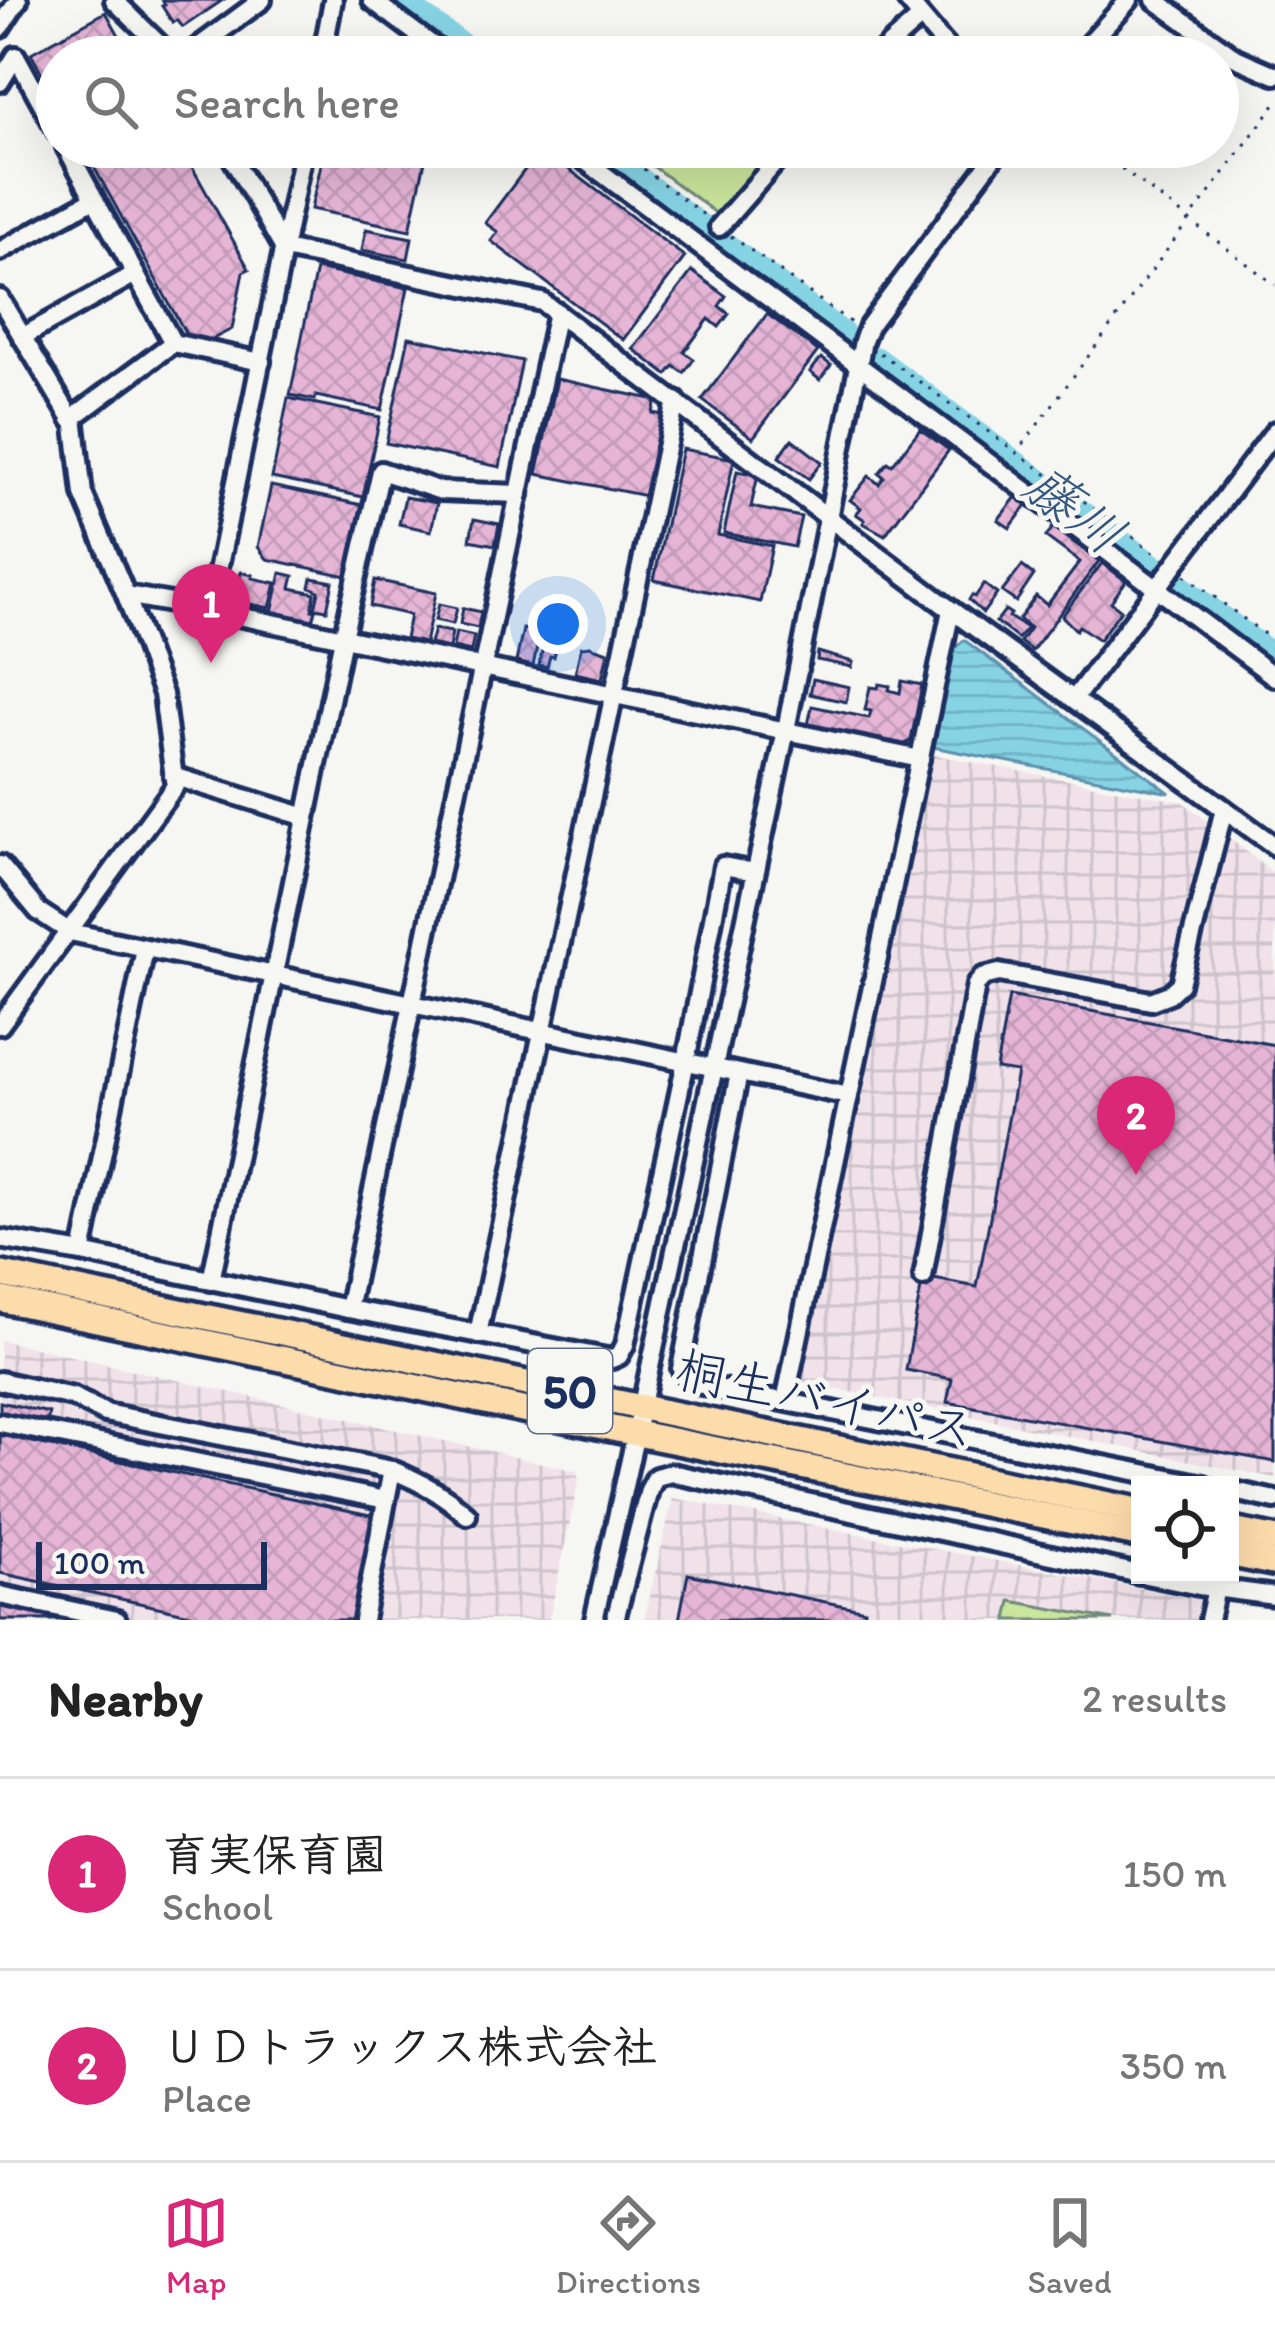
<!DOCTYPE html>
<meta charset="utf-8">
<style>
body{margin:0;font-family:Itim,"Klee One",sans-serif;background:#f6f6f6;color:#222}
.controls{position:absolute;right:36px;bottom:36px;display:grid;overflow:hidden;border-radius:0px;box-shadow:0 12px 48px #0002}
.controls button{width:108px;height:108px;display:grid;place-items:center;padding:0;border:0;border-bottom:3px solid #e0e0e0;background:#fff;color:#222;font:60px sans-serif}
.scale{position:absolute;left:36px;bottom:30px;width:231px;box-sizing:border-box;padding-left:12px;border:6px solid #1b2f5e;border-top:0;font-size:33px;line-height:42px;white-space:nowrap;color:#1b2f5e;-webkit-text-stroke:9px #f6f6f2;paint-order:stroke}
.you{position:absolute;left:558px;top:624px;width:42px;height:42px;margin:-30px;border:9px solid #fff;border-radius:50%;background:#1a73e8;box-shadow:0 0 0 18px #1a73e833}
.badge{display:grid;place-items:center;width:78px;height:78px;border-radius:50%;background:#db2777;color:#fff;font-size:39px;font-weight:700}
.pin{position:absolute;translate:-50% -99px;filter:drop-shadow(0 3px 6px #0008)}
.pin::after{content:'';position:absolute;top:63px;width:42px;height:36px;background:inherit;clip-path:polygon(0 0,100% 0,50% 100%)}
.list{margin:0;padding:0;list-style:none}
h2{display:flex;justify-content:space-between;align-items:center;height:156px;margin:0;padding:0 48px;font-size:51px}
h2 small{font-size:39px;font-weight:400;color:#767676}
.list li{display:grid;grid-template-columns:78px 1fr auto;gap:36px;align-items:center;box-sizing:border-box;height:192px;padding:0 48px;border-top:3px solid #e0e0e0}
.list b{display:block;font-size:45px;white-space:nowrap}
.list p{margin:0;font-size:39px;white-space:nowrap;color:#767676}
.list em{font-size:39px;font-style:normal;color:#767676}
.icon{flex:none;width:66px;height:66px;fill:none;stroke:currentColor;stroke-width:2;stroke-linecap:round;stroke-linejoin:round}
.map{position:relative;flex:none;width:1275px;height:1620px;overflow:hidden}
.search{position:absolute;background:#fff;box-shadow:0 12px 48px #0002;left:36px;right:36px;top:36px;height:132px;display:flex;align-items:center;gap:30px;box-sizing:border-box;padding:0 42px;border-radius:66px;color:#767676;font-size:45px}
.sheet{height:540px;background:#fff}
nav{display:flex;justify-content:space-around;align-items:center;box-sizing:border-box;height:168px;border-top:3px solid #e0e0e0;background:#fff;font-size:33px;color:#767676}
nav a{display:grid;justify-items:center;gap:6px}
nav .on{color:#db2777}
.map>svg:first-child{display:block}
.industrial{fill:url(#industrial-grid)}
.grass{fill:url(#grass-tufts);stroke:#728a7d;stroke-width:3}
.park{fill:#cae59c;stroke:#728a7d;stroke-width:3}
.water{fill:url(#water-rules);stroke:#5b91ae;stroke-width:3}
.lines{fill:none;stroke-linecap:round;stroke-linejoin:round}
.river{stroke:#86d3e4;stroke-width:27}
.building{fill:url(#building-cross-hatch);stroke:#1b2f5e;stroke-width:3}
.minor-casing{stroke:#1b2f5e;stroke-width:26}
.highway-casing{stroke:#1b2f5e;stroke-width:33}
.path{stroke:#1b2f5e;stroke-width:3;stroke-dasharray:3 9;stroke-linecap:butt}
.minor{stroke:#f6f6f2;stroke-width:16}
.highway{stroke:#fddcac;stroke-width:24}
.labels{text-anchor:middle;stroke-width:10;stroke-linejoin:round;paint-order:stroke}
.shield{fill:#f6f6f2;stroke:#5d6b8a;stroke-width:3}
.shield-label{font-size:48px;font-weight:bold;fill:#1b2f5e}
.street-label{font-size:51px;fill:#1b2f5e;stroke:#f6f6f2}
.water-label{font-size:54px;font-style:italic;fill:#365880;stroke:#f6f6f2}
</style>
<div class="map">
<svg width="1275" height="1620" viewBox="0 0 1275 1620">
<defs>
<pattern id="industrial-grid" width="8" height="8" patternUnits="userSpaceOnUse" patternTransform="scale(3)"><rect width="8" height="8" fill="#f1e2ea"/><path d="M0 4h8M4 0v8" fill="none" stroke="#cec2cb"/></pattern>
<pattern id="grass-tufts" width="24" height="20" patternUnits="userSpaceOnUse" patternTransform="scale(3)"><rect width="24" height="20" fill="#cae59c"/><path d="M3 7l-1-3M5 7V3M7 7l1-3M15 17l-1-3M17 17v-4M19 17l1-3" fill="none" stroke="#adc589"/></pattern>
<pattern id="water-rules" width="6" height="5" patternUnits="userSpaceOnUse" patternTransform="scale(3)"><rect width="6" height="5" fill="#86d3e4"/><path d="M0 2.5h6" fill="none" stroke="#73b5c6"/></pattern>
<pattern id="building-cross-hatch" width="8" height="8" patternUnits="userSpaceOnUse" patternTransform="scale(3)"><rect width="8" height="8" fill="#e6b5d6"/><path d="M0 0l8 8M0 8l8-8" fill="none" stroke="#c59cba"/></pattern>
</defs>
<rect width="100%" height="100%" fill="#f6f6f2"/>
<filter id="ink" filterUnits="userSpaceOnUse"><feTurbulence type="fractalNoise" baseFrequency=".00833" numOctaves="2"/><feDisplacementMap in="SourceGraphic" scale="24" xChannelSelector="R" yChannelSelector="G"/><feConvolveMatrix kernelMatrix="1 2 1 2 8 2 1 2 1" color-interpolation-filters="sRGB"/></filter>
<g filter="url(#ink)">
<g class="industrial">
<polygon points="930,754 1183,802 1275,874 1275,1478 796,1381"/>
<polygon points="0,1340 577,1471 579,1479 549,1620 0,1620"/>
<polygon points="673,1498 1199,1600 1195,1620 644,1620"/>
</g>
<polygon class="grass" points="1011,1601 1113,1620 1007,1620"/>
<polygon class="park" points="627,147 784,147 721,217"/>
<polygon class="water" points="964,640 1170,793 933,747 955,648"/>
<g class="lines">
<g class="river">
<polyline points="397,0 476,57"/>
<polyline points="595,147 842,335"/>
<polyline points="876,360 1275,659"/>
</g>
</g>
<g class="building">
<polygon points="162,0 223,0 183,27 177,20 173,23 162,6 165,5"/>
<polygon points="106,12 131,57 57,57 57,101 31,53"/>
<polygon points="83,147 181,147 249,269 243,272 232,329 207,342 187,336"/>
<polygon points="325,147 428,147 410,230 311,209"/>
<polygon points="541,148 685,257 623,340 491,241 498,232 485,223"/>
<polygon points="366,229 412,238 408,259 362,250"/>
<polygon points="316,269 408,288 382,410 316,396 315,400 290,395"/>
<polygon points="692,271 726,296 719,306 729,314 719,327 709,319 684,352 694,359 684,373 674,366 667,375 633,349"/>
<polygon points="767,314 818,351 753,438 702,400"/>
<polygon points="409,337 522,361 500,467 386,443"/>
<polygon points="821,358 831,365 820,380 810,372"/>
<polygon points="557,379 656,400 653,413 663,415 646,496 537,474"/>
<polygon points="288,398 380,417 363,497 272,478"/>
<polygon points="920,429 949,450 885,535 863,523 865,520 856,514 861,508 850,500 869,476 879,484 884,477 879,473 888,462 892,465"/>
<polygon points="792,439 822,462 809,479 779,457"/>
<polygon points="682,449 734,459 718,535 772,546 760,602 654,580"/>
<polygon points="737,471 758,475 751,507 801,517 794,547 724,533"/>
<polygon points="271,486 362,505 347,576 267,559 258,547"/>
<polygon points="405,497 437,503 431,531 399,524"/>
<polygon points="1016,497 1027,505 1010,528 998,520"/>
<polygon points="474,519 499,524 495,545 470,540"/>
<polygon points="1053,527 1099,561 1032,651 1020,642 1030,628 1019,619 1036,596 1047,605 1080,562 1046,537"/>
<polygon points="1102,563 1126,581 1111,602 1121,610 1099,640 1079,626 1076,630 1062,616"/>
<polygon points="1022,566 1034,575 1016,602 1002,592"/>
<polygon points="241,572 253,575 252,578 276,583 270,608 235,601"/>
<polygon points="281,573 294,576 291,588 315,593 312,610 316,610 313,621 272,612"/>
<polygon points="312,578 333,582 327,610 315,608 319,591 310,587"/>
<polygon points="375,580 436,593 425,643 405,639 410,615 370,606"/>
<polygon points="984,584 997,594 983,613 969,600 972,595 975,597"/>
<polygon points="439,604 457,608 453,624 435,620"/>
<polygon points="463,608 481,612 478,628 460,624"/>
<polygon points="1005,610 1011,614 1009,617 1027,628 1018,639 996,622"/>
<polygon points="434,629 452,632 449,648 430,644"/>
<polygon points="523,629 540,633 533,666 516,662"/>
<polygon points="456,632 474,636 471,651 453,647"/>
<polygon points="545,637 558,640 554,657 550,656 547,667 539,665"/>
<polygon points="590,646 608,652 602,679 575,673 581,647"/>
<polygon points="818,652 853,662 852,667 817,660"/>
<polygon points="813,679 849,687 846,702 810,694"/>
<polygon points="902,681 922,685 911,740 904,745 808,725 812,706 869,718 871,711 865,710 870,687 878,688 879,684 890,686 889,690 900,693"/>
<polygon points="1009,996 1275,1045 1275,1462 947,1402 952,1379 906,1370 923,1277 977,1287 1017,1072 996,1069"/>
<polygon points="0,1402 49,1413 46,1427 0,1417"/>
<polygon points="0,1435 379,1517 357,1620 218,1620 0,1573"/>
<polygon points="688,1574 865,1610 863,1620 679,1620"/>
<polygon points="0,1583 82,1600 78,1620 0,1620"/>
</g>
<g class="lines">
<defs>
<g id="minor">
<polyline points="114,0 172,57"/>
<polyline points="372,0 448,57"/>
<polyline points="907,0 955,57"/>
<polyline points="1155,0 1236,58 1275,75"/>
<polyline points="0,28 18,0"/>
<polyline points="185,57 262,0"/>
<polyline points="322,57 333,0"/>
<polyline points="876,57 920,18"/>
<polyline points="1077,57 1129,0"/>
<polyline points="0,82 16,56 57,131"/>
<polyline points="66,147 173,343 261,362"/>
<polyline points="226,147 284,249 542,302 951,610 1275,846"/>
<polyline points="567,147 1275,677"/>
<polyline points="719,227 789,147"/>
<polyline points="0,251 94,199"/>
<polyline points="0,299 75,425 83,494 126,595 163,694 175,786 0,1025"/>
<polyline points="22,337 135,274"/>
<polyline points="71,419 173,343"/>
<polyline points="126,595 210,610 920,759"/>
<polyline points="210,610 304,147"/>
<polyline points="1074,699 1275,431"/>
<polyline points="173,776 306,817"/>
<polyline points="0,865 38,911 70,932 849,1096"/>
<polyline points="739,1073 681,1369 692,1383 1204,1485"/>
<polyline points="0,1239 82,1253 348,1309 612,1359 619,1356 625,1345 686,1061 723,866 755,872"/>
<polyline points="82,1253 145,949"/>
<polyline points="923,1277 976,985 983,977 999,973 1151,1001 1169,994 1180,984 1224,809"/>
<polyline points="211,1281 343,638 381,471 441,491 519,494"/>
<polyline points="348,1309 557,312"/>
<polyline points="478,1334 676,401"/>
<path d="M0,1381l73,16 32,16 287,57c29,12 52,24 75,45"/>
<polyline points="785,1401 951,610"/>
<polyline points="0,1423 386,1500"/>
<polyline points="1230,1490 1275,1500"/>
<polyline points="1146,1575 1199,1586 1275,1596"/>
<polyline points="0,1595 117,1620"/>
<polyline points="363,1620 392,1470"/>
<polyline points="594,1620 636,1433 786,730 863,341 869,326 1001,147"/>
<polyline points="615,1620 649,1490 656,1477 671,1473 1140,1574"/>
<polyline points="1209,1620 1216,1588"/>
</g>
<g id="highway">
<polyline points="0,1274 1140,1511"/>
<polyline points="0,1299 610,1428 1140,1535"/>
<polyline points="1230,1530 1275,1539"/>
<polyline points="1230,1554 1275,1563"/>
</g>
</defs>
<use href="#minor" class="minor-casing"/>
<use href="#highway" class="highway-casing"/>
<g class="path">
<polyline points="615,147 704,215"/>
<polyline points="1093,147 1275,285"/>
<polyline points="731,236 854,325"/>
<polyline points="880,353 1158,555"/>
<polyline points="1016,454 1275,104"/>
<polyline points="1185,575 1275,642"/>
</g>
<use href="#minor" class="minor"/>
<use href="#highway" class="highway"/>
</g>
</g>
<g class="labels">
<rect class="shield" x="528" y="1349" width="84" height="84" rx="9"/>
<g class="shield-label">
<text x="570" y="1408">50</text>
</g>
<g class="street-label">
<text transform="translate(826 1399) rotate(12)" y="18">桐生バイパス</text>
</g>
<g class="water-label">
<text transform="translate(1075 509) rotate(37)" y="19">藤川</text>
</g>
</g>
</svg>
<div class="controls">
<button><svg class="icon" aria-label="locate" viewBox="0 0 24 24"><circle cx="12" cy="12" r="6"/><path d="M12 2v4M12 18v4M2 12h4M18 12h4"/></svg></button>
</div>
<div class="scale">100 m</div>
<div class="you"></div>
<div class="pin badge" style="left:211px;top:663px">1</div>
<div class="pin badge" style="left:1136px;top:1175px">2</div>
<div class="search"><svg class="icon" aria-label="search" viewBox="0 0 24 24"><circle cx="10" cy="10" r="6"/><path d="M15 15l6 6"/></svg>Search here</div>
</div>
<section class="sheet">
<h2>Nearby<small>2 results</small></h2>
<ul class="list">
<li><span class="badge">1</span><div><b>育実保育園</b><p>School</p></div><em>150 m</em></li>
<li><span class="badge">2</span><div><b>ＵＤトラックス株式会社</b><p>Place</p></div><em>350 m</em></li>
</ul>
</section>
<nav>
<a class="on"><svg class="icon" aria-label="map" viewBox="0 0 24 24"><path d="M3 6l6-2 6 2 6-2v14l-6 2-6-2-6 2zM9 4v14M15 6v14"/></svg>Map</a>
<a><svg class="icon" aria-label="directions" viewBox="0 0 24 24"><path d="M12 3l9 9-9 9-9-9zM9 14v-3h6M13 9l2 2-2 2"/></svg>Directions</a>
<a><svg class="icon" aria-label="saved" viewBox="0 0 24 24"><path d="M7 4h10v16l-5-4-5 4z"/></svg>Saved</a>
</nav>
